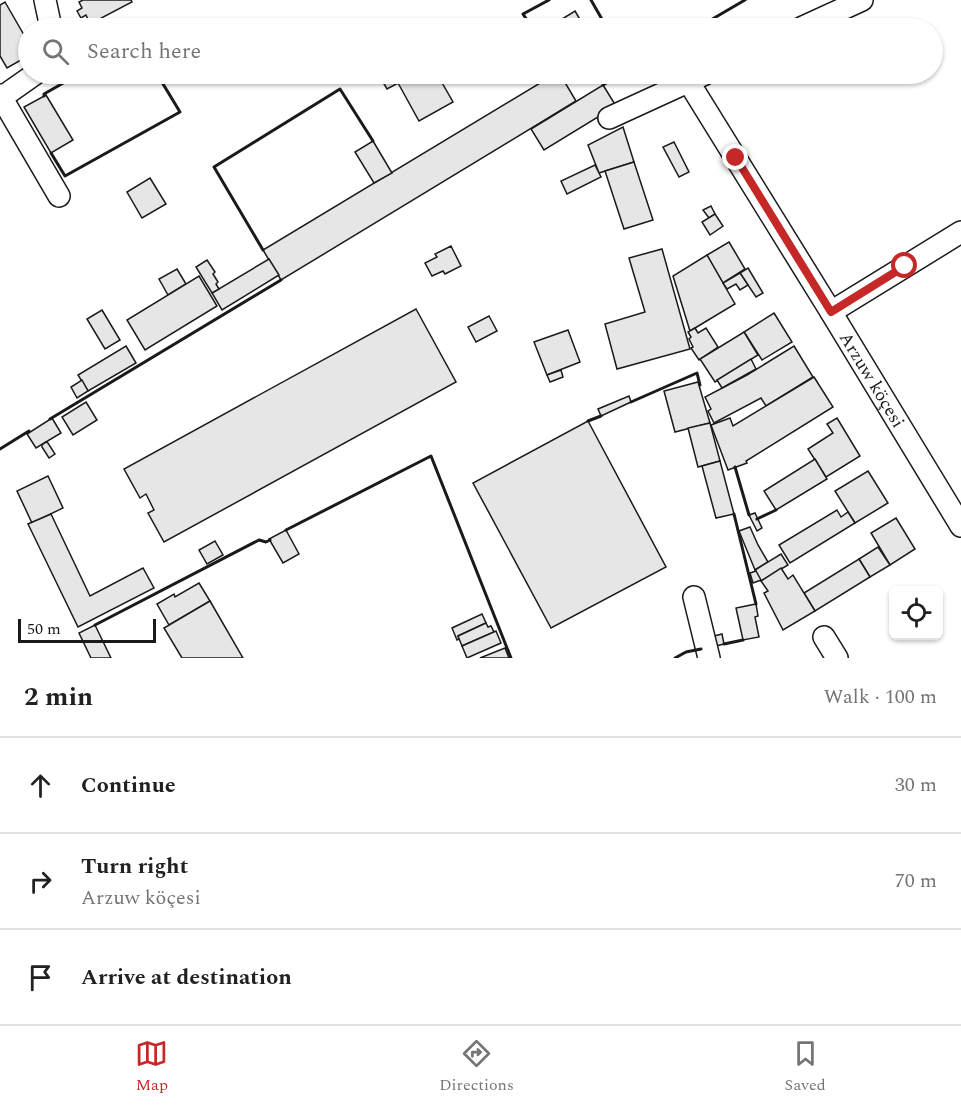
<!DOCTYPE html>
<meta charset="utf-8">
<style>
body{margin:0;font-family:Spectral,serif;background:#f6f6f6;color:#202124}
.controls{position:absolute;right:18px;bottom:18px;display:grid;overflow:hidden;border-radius:9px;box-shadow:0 2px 4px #0004}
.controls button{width:54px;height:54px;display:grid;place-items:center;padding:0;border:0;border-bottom:2px solid #e0e0e0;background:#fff;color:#202124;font:30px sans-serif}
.scale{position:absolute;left:18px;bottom:15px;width:138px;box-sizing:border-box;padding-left:6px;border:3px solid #1a1a1a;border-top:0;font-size:16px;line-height:21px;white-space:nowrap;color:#1a1a1a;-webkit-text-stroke:4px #fff;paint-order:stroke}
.stop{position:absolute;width:18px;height:18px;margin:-14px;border:4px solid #c62828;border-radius:50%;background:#fff}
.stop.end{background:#c62828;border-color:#fff;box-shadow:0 2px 6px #0008}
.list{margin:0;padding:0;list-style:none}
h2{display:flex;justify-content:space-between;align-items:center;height:78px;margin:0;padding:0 24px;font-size:26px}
h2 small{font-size:20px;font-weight:400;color:#757577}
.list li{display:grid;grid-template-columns:39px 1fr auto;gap:18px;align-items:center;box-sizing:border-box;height:96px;padding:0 24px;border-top:2px solid #e0e0e0}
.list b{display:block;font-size:22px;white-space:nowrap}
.list p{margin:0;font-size:20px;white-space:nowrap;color:#757577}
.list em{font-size:20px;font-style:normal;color:#757577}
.icon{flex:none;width:33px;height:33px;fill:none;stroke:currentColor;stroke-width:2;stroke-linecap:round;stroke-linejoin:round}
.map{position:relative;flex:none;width:961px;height:658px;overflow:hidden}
.search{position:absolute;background:#fff;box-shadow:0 2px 4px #0004;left:18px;right:18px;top:18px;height:66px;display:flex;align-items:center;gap:15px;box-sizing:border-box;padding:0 21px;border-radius:33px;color:#757577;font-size:22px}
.sheet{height:366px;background:#fff}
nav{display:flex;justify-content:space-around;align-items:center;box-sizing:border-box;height:84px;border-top:2px solid #e0e0e0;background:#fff;font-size:16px;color:#757577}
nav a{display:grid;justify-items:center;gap:3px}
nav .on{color:#c62828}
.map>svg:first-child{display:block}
.building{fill:#e6e6e6;stroke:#1a1a1a;stroke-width:1.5}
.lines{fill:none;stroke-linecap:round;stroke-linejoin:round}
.minor-casing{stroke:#1a1a1a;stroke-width:24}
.minor{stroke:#fff;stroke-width:21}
.wall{stroke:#1a1a1a;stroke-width:3}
.route{stroke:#c62828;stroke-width:8}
.labels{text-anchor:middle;stroke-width:4.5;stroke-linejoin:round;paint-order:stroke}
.street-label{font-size:18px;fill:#1a1a1a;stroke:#fff}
</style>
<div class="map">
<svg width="961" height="658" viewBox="0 0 961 658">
<rect width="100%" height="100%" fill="#fff"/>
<g class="building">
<polygon points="83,0 131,0 132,2 90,24 86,15 81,18 77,11 82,8 79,2"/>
<polygon points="5,2 28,42 28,56 7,68 0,56 0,5"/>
<polygon points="575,11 585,28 557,28 554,24"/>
<polygon points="378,74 437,74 453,102 419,121 398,83 387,89"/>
<polygon points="555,74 560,74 576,101 281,280 263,250"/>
<polygon points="603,85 616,106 544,150 531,129"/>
<polygon points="46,95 73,140 51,153 24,107"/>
<polygon points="623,127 634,162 599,173 588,145"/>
<polygon points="373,141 392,173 374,183 355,152"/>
<polygon points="674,142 689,172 679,177 663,147"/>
<polygon points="634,162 653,220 624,229 605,171"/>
<polygon points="595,165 601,177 567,194 561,181"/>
<polygon points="150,178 166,204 142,218 127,192"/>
<polygon points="711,206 715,214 709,218 703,210"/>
<polygon points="715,214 723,226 710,235 702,222"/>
<polygon points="729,242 745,269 723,283 707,255"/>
<polygon points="451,246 461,266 445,274 443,271 432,276 425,263 437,257 435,254"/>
<polygon points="662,249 690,349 617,369 605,324 645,312 629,258"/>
<polygon points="707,255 735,304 690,331 673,276"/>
<polygon points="269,259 279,275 222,310 212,293"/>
<polygon points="207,260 215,272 213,274 218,282 216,284 219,289 212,293 196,267"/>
<polygon points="748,268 763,293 756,297 740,273"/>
<polygon points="177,269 186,284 168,295 159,279"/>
<polygon points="740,273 748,285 740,290 736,284 727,289 723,283"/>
<polygon points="199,276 217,306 145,350 127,320"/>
<polygon points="416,309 456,382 164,542 148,513 154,510 146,494 140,498 124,469"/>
<polygon points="102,310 120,340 105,349 87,319"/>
<polygon points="774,313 792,342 762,360 744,332"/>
<polygon points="489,316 497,331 476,342 468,327"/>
<polygon points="695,328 698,333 706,328 718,347 699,360 691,348 693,347 689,339 691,337 688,332"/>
<polygon points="568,330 580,362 547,375 534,342"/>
<polygon points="744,332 758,355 715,382 700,359"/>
<polygon points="126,346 136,363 88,391 78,375"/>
<polygon points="794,346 813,377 766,406 761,398 714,423 708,411 711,409 705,397 747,375"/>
<polygon points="751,359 756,369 722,388 717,380"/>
<polygon points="561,370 563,377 550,382 547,375"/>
<polygon points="814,377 833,407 746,461 747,463 728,470 711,425 730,418 733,426"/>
<polygon points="82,380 88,391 77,398 71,387"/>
<polygon points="698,382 710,423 675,432 664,391"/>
<polygon points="629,396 631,402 601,416 598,409"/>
<polygon points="86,402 97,420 73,435 62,417"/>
<polygon points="52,418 61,433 36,448 27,434"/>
<polygon points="837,418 860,456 826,477 808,449 833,433 827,424"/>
<polygon points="588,421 666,567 551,628 473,483"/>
<polygon points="710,423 720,461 698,467 688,428"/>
<polygon points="46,442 48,443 55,454 49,458 42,447 42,445"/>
<polygon points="815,459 827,479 776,510 764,491"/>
<polygon points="720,461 734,514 716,518 702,466"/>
<polygon points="868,471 888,503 855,523 835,491"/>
<polygon points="48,476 63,508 32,523 17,491"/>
<polygon points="837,510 841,517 848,512 855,523 790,563 779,545"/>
<polygon points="755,513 762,528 757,531 749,515"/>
<polygon points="51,514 90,596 143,568 154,588 78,627 28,524"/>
<polygon points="896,518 915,549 890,565 871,533"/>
<polygon points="750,527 758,545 768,562 755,570 739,531"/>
<polygon points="286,530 299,554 283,563 269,539"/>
<polygon points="215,541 223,555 207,564 199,550"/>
<polygon points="878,547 890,565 870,577 859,559"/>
<polygon points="781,554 788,565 761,581 755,570"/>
<polygon points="859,559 870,577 815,611 804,593"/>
<polygon points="781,568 788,579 793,575 815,611 783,630 764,593 768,591 761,581"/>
<polygon points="756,571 761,580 753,583 750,573"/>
<polygon points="199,583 210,601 169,625 157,604 174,594 175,597"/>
<polygon points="210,601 243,658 182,658 164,628"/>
<polygon points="756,604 758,616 755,617 759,637 743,640 736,608"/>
<polygon points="482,614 486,623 458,636 459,639 457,640 452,628"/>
<polygon points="486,623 488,627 491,626 494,632 462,646 458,636"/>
<polygon points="95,625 111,658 91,658 79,633"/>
<polygon points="496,631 501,643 467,658 462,646"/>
<polygon points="722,634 724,644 716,646 714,636"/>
<polygon points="505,648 509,658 480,658"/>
</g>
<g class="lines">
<defs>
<g id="minor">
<polyline points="45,0 51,28"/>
<polyline points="801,28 862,0"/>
<path id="s1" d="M688,81l143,231 130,214"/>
<polyline points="0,95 59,196"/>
<polyline points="1,98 35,74"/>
<polyline points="609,118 705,74"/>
<polyline points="831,312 961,232"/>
<polyline points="694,597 709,658"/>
<polyline points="824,637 837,658"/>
</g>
</defs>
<use href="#minor" class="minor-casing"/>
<use href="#minor" class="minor"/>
<g class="wall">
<polyline points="591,0 607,28"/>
<polyline points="532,28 523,14 549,0"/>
<polyline points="697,28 745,0"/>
<polyline points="603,85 622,74"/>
<polyline points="44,96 44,94 79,74"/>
<polyline points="51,153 65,176 180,112 157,74"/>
<polyline points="263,250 214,167 340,89 373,141"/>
<polyline points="631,402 697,373 700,385"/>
<polyline points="50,419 281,280"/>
<polyline points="588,421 601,416"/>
<polyline points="0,449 29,431"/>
<polyline points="735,467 749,515"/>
<polyline points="734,514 756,604"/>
<polyline points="757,519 776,510"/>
<polyline points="286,530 431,456 511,658"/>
<polyline points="95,625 259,540 266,542 270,540"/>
<polyline points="724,644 743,640"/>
<polyline points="675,658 686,652 701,649"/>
</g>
</g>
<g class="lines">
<polyline class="route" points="736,158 831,312 905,266"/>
</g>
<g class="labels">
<g class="street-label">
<text dy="6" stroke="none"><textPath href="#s1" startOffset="351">Arzuw köçesi</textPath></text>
</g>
</g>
</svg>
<div class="controls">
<button><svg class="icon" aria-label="locate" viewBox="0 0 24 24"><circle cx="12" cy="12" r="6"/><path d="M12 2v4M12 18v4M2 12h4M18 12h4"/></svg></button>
</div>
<div class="scale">50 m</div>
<div class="stop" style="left:905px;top:266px"></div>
<div class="stop end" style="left:736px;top:158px"></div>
<div class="search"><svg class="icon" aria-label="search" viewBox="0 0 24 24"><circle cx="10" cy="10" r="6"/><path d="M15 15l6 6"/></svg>Search here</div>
</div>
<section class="sheet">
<h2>2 min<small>Walk · 100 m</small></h2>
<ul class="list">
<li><svg class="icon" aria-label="ahead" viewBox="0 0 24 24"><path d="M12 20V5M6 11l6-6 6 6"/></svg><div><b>Continue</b></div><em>30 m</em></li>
<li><svg class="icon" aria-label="right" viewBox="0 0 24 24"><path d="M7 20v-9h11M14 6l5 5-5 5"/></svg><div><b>Turn right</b><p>Arzuw köçesi</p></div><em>70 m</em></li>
<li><svg class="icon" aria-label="arrive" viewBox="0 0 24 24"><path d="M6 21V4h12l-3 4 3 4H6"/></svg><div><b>Arrive at destination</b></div></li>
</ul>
</section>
<nav>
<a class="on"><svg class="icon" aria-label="map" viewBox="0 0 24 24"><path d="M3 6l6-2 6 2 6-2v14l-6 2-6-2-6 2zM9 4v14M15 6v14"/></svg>Map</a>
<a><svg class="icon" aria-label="directions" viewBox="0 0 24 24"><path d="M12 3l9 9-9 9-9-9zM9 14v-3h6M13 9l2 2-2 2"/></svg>Directions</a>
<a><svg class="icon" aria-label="saved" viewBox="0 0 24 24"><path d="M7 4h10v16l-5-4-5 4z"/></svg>Saved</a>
</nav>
